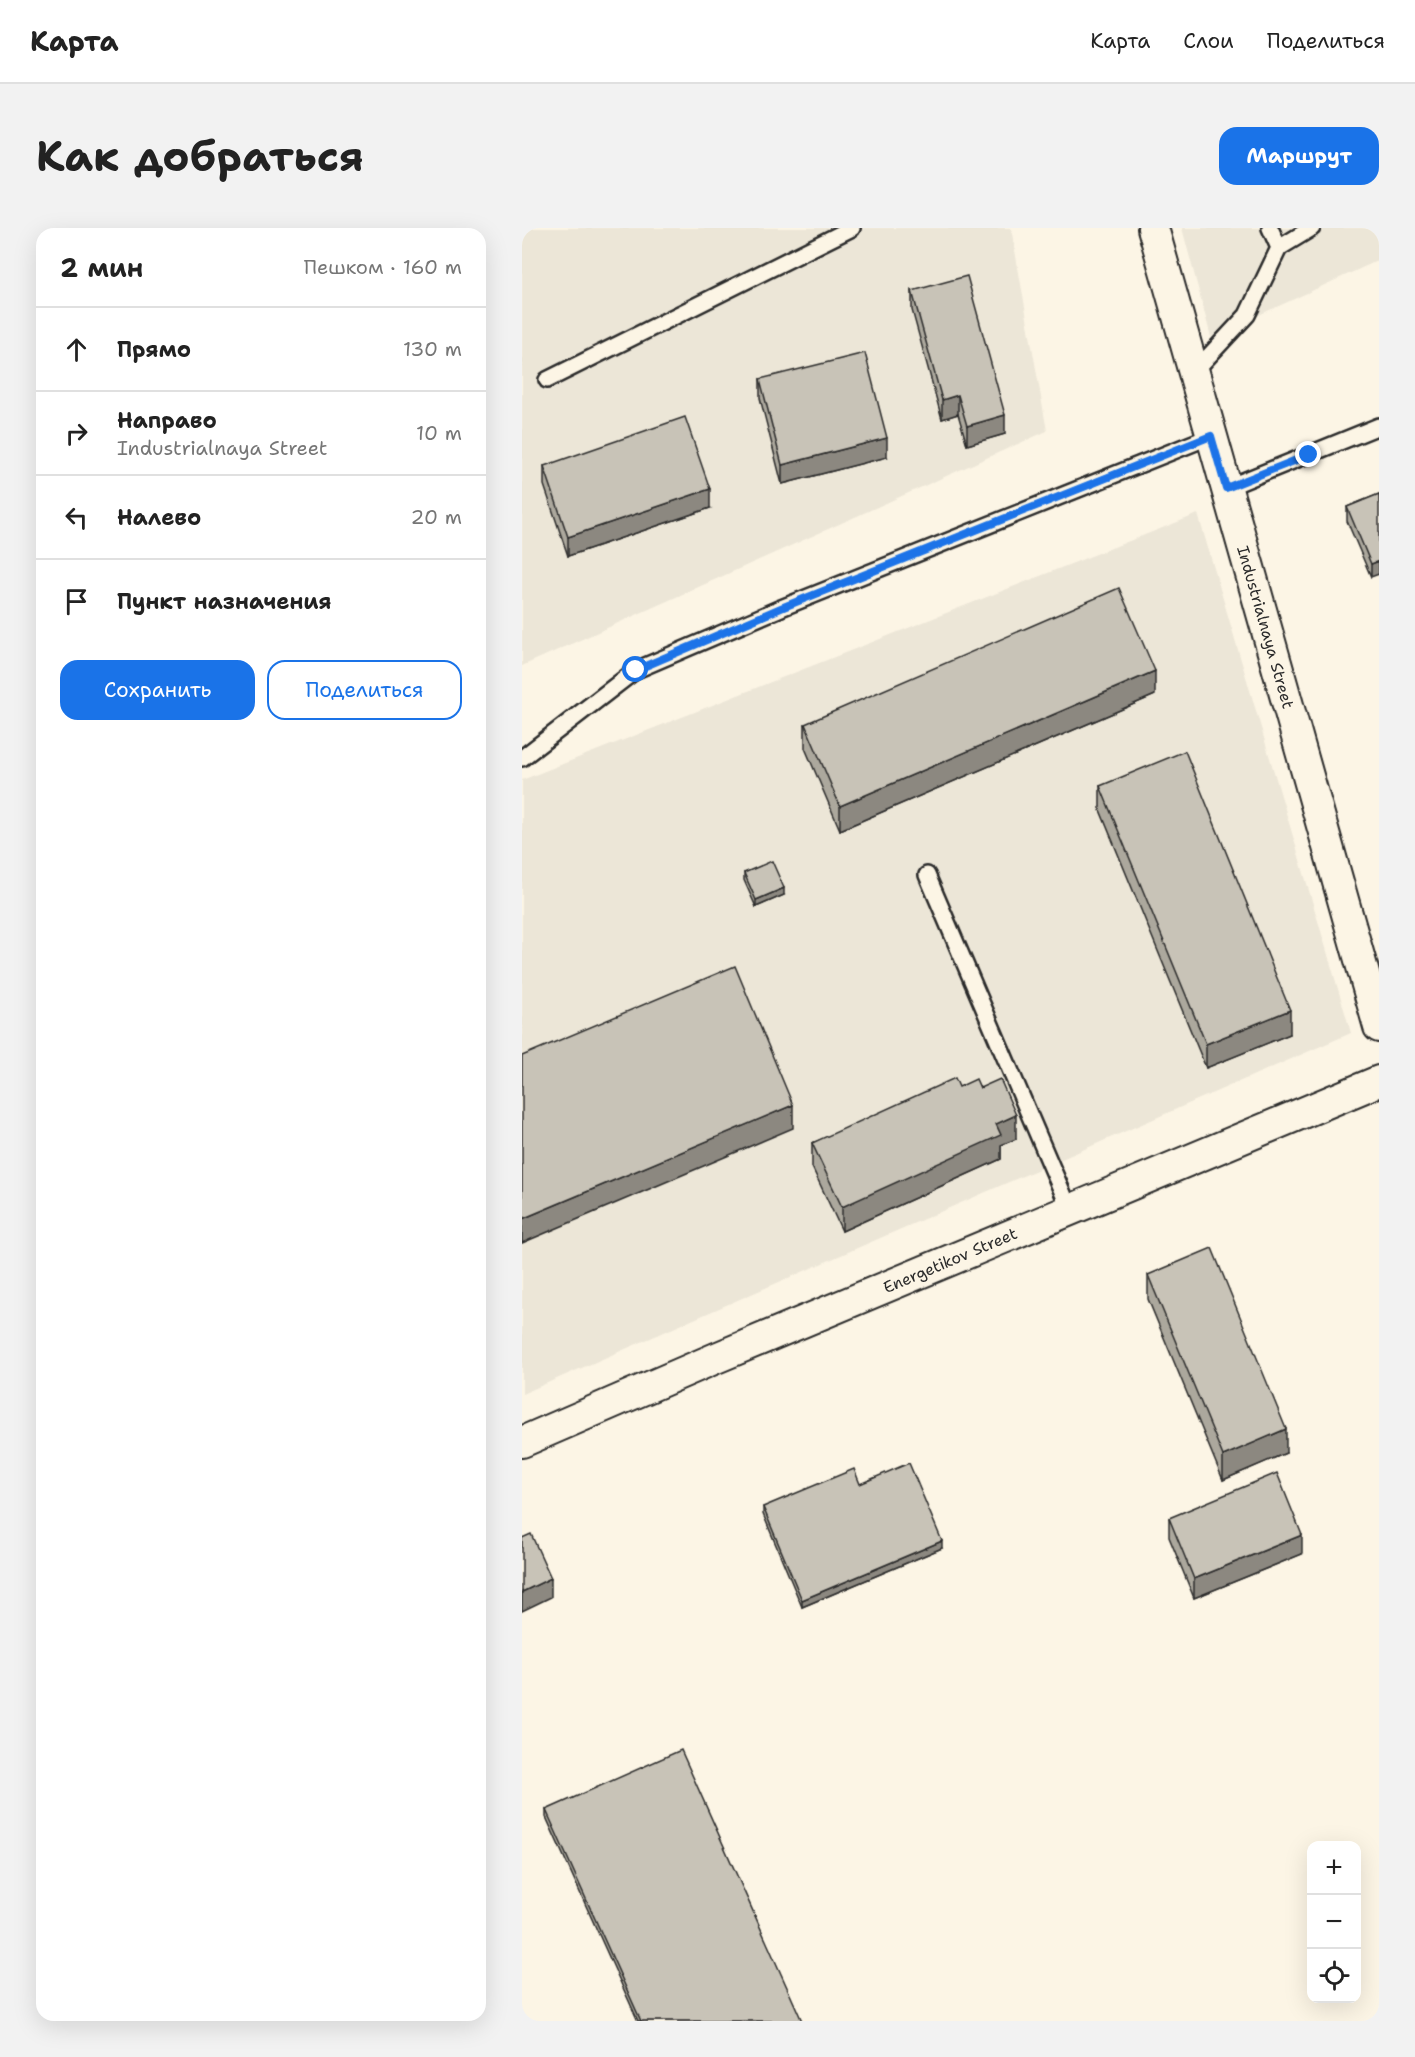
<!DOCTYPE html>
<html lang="ru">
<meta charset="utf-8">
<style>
body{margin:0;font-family:"Shantell Sans",sans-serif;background:#f2f2f2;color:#222}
.controls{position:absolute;right:18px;bottom:18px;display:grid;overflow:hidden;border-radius:12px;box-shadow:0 6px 24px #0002}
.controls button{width:54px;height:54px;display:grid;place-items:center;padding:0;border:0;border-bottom:2px solid #e0e0e0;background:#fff;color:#222;font:30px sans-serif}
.stop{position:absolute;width:18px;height:18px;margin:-14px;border:4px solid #1a73e8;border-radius:50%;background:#fff}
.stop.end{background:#1a73e8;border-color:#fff;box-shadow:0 2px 6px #0008}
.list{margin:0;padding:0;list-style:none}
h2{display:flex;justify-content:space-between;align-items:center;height:78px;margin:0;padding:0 24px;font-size:26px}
h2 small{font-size:20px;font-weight:400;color:#767676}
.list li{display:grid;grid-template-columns:39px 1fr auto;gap:18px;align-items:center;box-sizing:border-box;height:84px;padding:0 24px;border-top:2px solid #e0e0e0}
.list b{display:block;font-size:22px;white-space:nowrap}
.list p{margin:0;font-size:20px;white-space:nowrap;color:#767676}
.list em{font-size:20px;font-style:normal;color:#767676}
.actions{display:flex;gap:12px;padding:18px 24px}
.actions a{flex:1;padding:14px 0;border:2px solid #1a73e8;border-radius:18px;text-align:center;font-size:21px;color:#1a73e8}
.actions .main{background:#1a73e8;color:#fff}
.icon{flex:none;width:33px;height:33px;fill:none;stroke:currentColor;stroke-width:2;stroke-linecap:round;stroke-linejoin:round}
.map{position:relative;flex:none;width:857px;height:1793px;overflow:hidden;border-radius:18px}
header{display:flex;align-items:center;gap:36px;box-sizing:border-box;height:84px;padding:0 30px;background:#fff;border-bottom:2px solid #e0e0e0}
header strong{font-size:28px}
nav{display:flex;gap:33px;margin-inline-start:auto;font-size:21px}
.intro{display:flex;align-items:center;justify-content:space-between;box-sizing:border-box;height:144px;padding:0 36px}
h1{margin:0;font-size:42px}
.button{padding:15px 27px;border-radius:18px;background:#1a73e8;color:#fff;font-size:21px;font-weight:700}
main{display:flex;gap:36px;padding:0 36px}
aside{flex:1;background:#fff;border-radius:18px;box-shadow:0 6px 24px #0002}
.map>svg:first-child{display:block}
.built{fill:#ece6d7}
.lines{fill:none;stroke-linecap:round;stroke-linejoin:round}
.lane-casing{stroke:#2b2b2b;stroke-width:20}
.street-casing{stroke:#2b2b2b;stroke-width:34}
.lane{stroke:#fcf5e5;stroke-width:15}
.street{stroke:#fcf5e5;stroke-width:30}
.wall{fill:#aca89d;stroke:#2b2b2b;stroke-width:1.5}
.shaded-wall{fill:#8c8880;stroke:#2b2b2b;stroke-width:1.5}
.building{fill:#c8c3b7;stroke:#2b2b2b;stroke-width:1.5}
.route{stroke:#1a73e8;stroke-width:8}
.labels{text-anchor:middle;stroke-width:6;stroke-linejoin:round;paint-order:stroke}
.street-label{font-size:16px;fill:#2b2b2b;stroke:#fcf5e5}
</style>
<header>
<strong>Карта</strong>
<nav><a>Карта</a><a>Слои</a><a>Поделиться</a></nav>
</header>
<div class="intro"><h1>Как добраться</h1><a class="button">Маршрут</a></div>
<main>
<aside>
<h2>2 мин<small>Пешком · 160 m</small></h2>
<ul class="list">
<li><svg class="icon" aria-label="ahead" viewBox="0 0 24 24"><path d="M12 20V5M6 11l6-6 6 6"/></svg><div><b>Прямо</b></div><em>130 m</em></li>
<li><svg class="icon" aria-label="right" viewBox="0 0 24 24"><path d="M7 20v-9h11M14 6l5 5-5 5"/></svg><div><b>Направо</b><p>Industrialnaya Street</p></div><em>10 m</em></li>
<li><svg class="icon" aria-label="left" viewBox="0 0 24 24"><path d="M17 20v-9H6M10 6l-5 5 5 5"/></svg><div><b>Налево</b></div><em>20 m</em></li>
<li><svg class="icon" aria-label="arrive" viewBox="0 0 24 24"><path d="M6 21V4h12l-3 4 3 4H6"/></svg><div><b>Пункт назначения</b></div></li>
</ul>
<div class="actions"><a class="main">Сохранить</a><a>Поделиться</a></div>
</aside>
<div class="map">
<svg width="857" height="1793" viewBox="0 0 857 1793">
<rect width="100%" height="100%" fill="#fcf5e5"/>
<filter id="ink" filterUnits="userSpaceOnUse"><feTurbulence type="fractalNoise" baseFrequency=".0167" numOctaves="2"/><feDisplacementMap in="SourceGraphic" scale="12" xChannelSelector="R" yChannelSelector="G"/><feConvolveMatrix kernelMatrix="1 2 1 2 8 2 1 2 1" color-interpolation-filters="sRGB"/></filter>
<g filter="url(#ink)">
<g class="built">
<polygon points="0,0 489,0 525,203 0,438"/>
<polygon points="660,0 857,0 857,32 689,109"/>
<polygon points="676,286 829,805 0,1166 0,552"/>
</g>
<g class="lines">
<defs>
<g id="lane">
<polyline points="757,20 790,0"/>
<polyline points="671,145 725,87 757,20 748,0"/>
<polyline points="25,152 330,0"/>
<polyline points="704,260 857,198"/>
<polyline points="0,530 114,442 259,380 689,208"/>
<polyline points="405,647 548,982"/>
</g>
<g id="street">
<polyline points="631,0 857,799"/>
<polyline points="0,1214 194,1130 857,853"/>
</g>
</defs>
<use href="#lane" class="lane-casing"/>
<use href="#street" class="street-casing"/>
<use href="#lane" class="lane"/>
<use href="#street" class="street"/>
</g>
<g class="wall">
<polygon points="390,63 483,206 445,217 436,186 420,191 390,82"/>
<polygon points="238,151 365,229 260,256 238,170"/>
<polygon points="22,238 188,280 46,328 22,257"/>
<polygon points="857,266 849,349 825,293 825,279"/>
<polygon points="633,467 318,602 283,520 283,496"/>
<polygon points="578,558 768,806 684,840 578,582"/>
<polygon points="222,645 262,667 234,679 222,652"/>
<polygon points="437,859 458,860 494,911 479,917 479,931 320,1003 290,939 290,915"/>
<polygon points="626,1047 764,1225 701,1252 626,1071"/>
<polygon points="338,1256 420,1320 280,1379 241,1286 241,1279"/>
<polygon points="647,1290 780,1326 672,1370 647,1309"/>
<polygon points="24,1582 280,1793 116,1793 24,1589"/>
</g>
<g class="shaded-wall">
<polygon points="436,167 436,186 420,191 420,172"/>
<polygon points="483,187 483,206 445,217 445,198"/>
<polygon points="365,210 365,229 260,256 260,237"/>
<polygon points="188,261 188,280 46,328 46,309"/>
<polygon points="857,333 857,346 849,349 849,336"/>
<polygon points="633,443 633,467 318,602 318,578"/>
<polygon points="262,660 262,667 234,679 234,672"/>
<polygon points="768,782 768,806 684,840 684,816"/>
<polygon points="271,877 271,900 0,1015 0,991"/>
<polygon points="494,887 494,911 479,917 479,931 320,1003 320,979 474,896"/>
<polygon points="764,1201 764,1225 701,1252 701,1228"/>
<polygon points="780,1307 780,1326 672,1370 672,1351"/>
<polygon points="420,1313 420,1320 280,1379 280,1372"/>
<polygon points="29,1350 29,1369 0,1383 0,1364"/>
</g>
<g class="building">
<polygon points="445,48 483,187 445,198 436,167 420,172 390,63"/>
<polygon points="343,125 365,210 260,237 238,151"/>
<polygon points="163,189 188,261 46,309 22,238"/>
<polygon points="857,266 857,333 849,336 825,279"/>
<polygon points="597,360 633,443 318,578 283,496"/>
<polygon points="663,523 768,782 684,816 578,558"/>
<polygon points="250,633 262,660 234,672 222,645"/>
<polygon points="213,738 271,877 0,991 0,828"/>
<polygon points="433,850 437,859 454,851 458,860 478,851 494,887 474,896 479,907 320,979 290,915"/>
<polygon points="690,1020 764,1201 701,1228 626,1047"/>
<polygon points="387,1235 420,1313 280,1372 241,1279 332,1241 338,1256"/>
<polygon points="755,1245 780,1307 672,1351 647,1290"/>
<polygon points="9,1306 29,1350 0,1364 0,1310"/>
<polygon points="159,1522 280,1793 119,1793 24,1582"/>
</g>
</g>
<g class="lines" filter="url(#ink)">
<polyline class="route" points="114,442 259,380 689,208 704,260 787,227"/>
</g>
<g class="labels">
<g class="street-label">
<text transform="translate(744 399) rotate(74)" y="6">Industrialnaya Street</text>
<text transform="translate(428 1032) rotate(-23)" y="6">Energetikov Street</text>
</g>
</g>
</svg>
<div class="controls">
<button>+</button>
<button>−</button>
<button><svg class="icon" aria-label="locate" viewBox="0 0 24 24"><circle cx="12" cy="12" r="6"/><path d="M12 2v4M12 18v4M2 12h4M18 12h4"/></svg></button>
</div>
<div class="stop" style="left:114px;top:442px"></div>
<div class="stop end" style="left:787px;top:227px"></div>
</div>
</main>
